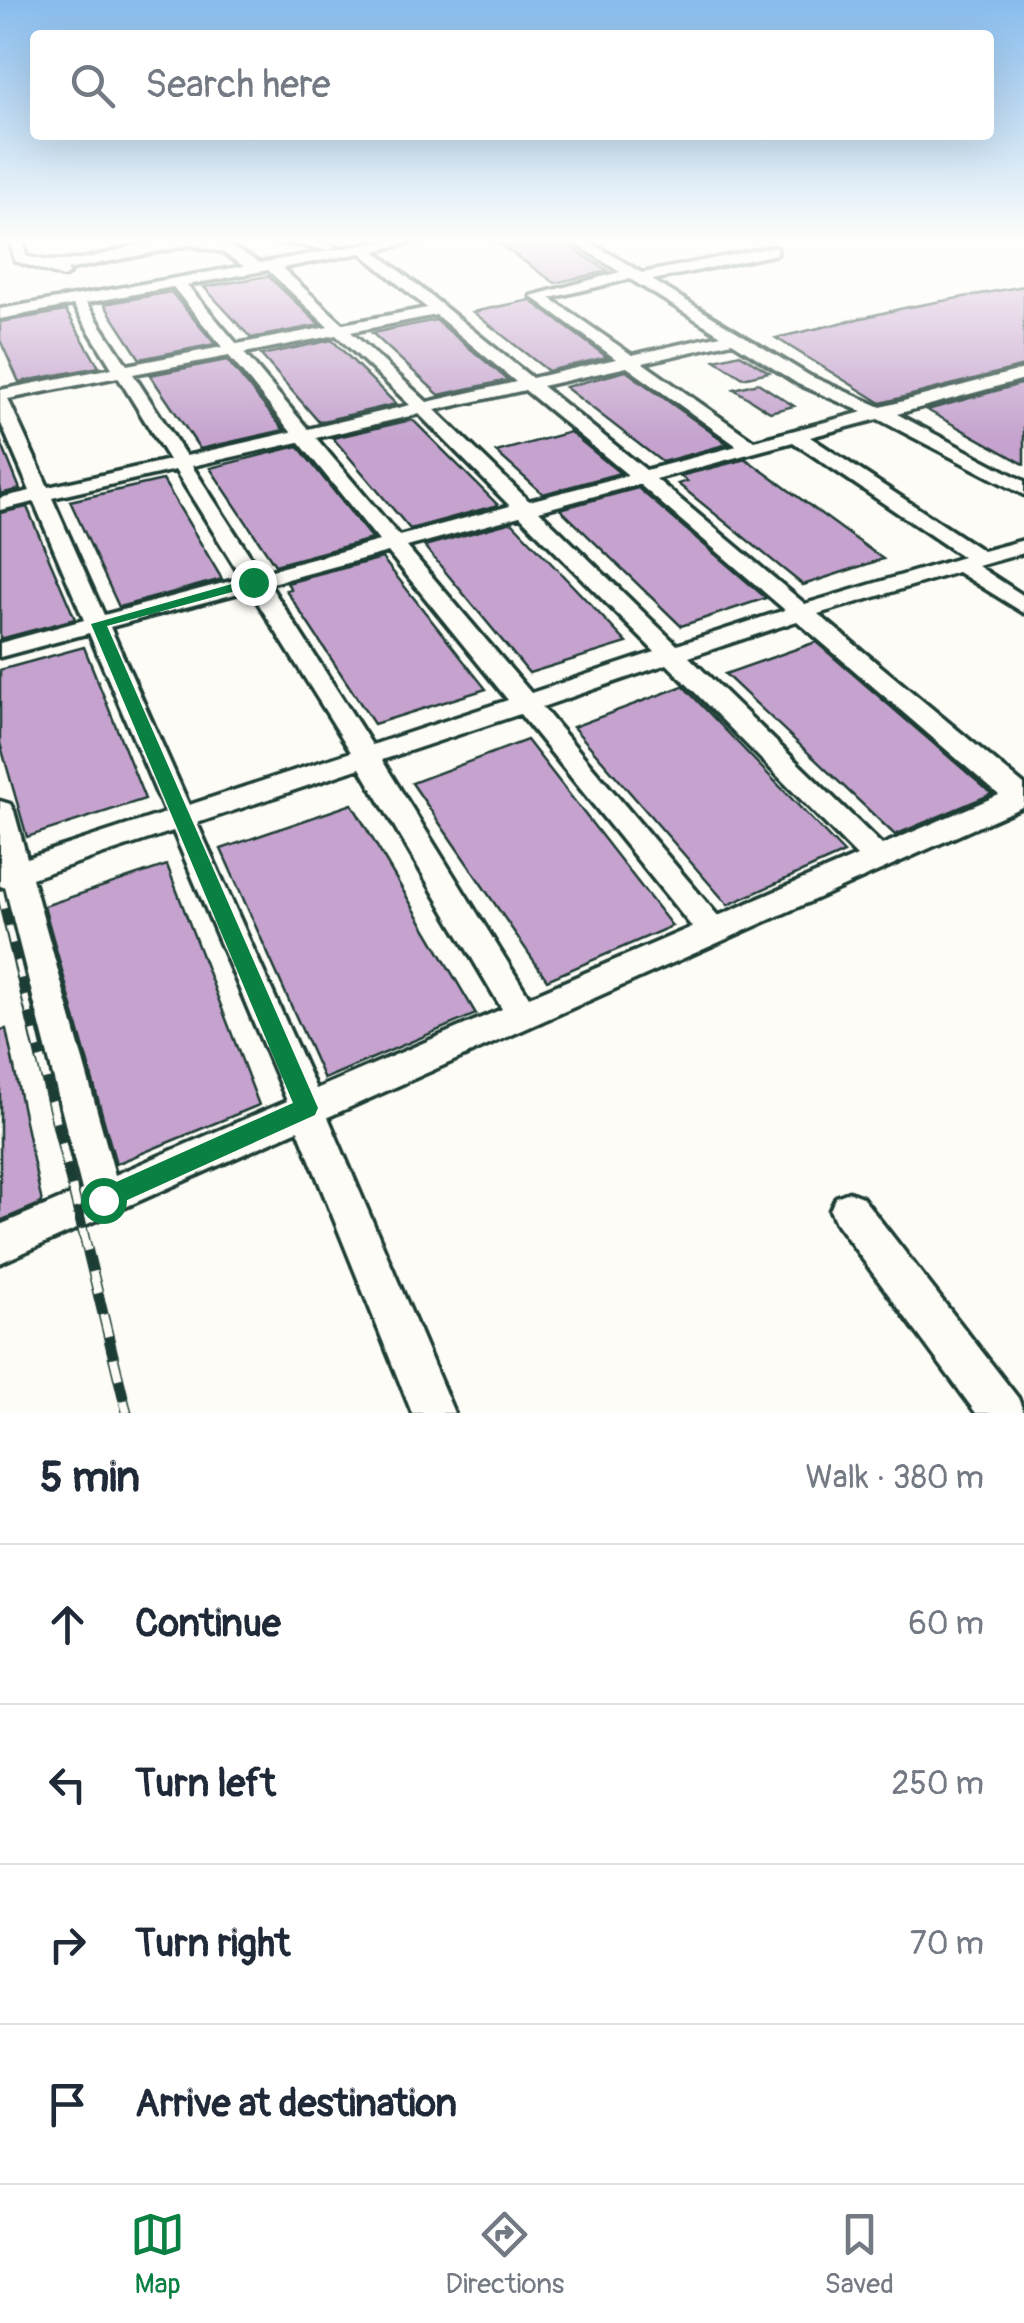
<!DOCTYPE html>
<meta charset="utf-8">
<style>
body{margin:0;font-family:Pangolin,sans-serif;background:#f2f2f3;color:#1f2937}
.stop{position:absolute;width:30px;height:30px;margin:-22px;border:8px solid #0b8043;border-radius:50%;background:#fff}
.stop.end{background:#0b8043;border-color:#fff;box-shadow:0 2px 10px #0008}
.list{margin:0;padding:0;list-style:none}
h2{display:flex;justify-content:space-between;align-items:center;height:130px;margin:0;padding:0 40px;font-size:42px}
h2 small{font-size:32px;font-weight:400;color:#747a83}
.list li{display:grid;grid-template-columns:65px 1fr auto;gap:30px;align-items:center;box-sizing:border-box;height:160px;padding:0 40px;border-top:2px solid #e0e1e3}
.list b{display:block;font-size:38px;white-space:nowrap}
.list em{font-size:32px;font-style:normal;color:#747a83}
.icon{flex:none;width:55px;height:55px;fill:none;stroke:currentColor;stroke-width:2;stroke-linecap:round;stroke-linejoin:round}
.map{position:relative;flex:none;width:1024px;height:1413px;overflow:hidden}
.search{position:absolute;background:#fff;box-shadow:0 10px 40px #0002;left:30px;right:30px;top:30px;height:110px;display:flex;align-items:center;gap:25px;box-sizing:border-box;padding:0 35px;border-radius:10px;color:#747a83;font-size:38px}
.sheet{height:770px;background:#fff}
nav{display:flex;justify-content:space-around;align-items:center;box-sizing:border-box;height:140px;border-top:2px solid #e0e1e3;background:#fff;font-size:28px;color:#747a83}
nav a{display:grid;justify-items:center;gap:5px}
nav .on{color:#0b8043}
.map>svg:first-child{display:block}
.building{fill:#c5a3ce;stroke:#1f3d34;stroke-width:2.5}
.lines{fill:none;stroke-linecap:round;stroke-linejoin:round}
.minor-casing{stroke:#1f3d34;stroke-width:7}
.minor{fill:#fdfcf7;fill-rule:evenodd}
.rail-far1-casing{stroke:#1f3d34;stroke-width:10}
.rail-casing{stroke:#1f3d34;stroke-width:11}
.rail-far1{stroke:#fdfcf7;stroke-width:6;stroke-dasharray:18;stroke-linecap:butt}
.rail{stroke:#fdfcf7;stroke-width:8;stroke-dasharray:22;stroke-linecap:butt}
.route{fill:#0b8043}
</style>
<div class="map">
<svg width="1024" height="1413" viewBox="0 0 1024 1413">
<rect width="100%" height="100%" fill="#fdfcf7"/>
<filter id="ink" filterUnits="userSpaceOnUse"><feTurbulence type="fractalNoise" baseFrequency=".01" numOctaves="2"/><feDisplacementMap in="SourceGraphic" scale="20" xChannelSelector="R" yChannelSelector="G"/><feConvolveMatrix kernelMatrix="1 2 1 2 8 2 1 2 1" color-interpolation-filters="sRGB"/></filter>
<g filter="url(#ink)">
<g class="building">
<polygon points="492,239 558,239 608,271 555,283"/>
<polygon points="268,276 320,325 251,338 204,287"/>
<polygon points="1024,286 1024,366 881,403 776,338 904,308"/>
<polygon points="171,292 215,344 140,359 104,304"/>
<polygon points="530,300 607,357 548,371 473,312"/>
<polygon points="66,311 99,367 19,382 0,340 0,322"/>
<polygon points="436,320 508,380 439,395 372,333"/>
<polygon points="332,340 396,404 319,422 261,355"/>
<polygon points="740,354 769,372 743,378 715,360"/>
<polygon points="227,360 284,430 200,449 150,375"/>
<polygon points="626,371 728,444 662,462 565,387"/>
<polygon points="758,383 794,406 770,412 734,389"/>
<polygon points="1024,383 1024,464 927,410"/>
<polygon points="411,420 415,422 498,505 410,529 333,438"/>
<polygon points="570,432 620,473 543,494 496,452"/>
<polygon points="0,440 20,489 0,494"/>
<polygon points="298,446 372,539 275,565 210,468"/>
<polygon points="746,459 883,559 803,585 678,484 687,481 680,476"/>
<polygon points="163,480 222,579 119,607 70,501"/>
<polygon points="638,488 766,598 681,626 560,509"/>
<polygon points="27,507 75,619 0,639 0,513"/>
<polygon points="512,522 627,643 529,673 424,546"/>
<polygon points="382,558 486,689 374,724 286,590 291,589 287,583"/>
<polygon points="816,642 992,794 895,835 725,674"/>
<polygon points="84,647 145,799 27,837 0,743 0,670"/>
<polygon points="683,686 844,853 728,905 573,727"/>
<polygon points="527,740 672,926 547,980 412,783"/>
<polygon points="352,804 476,1014 324,1079 221,849"/>
<polygon points="167,865 259,1105 116,1164 44,906"/>
<polygon points="6,1029 42,1203 0,1221 0,1030"/>
</g>
<g class="lines">
<defs>
<g id="minor">
<path d="M9,239h14l3,17c60,20 119,-27 178,-17 18,3 38,13 56,24l136,-24h28l-49,12 157,127 84,-19 -85,-63 89,-24 -51,-33h16l57,34 130,-26 5,1v6l-125,26 158,96 71,31 143,-38v10l-127,35 127,67v14l-146,-76 -68,18 173,114 41,-11v13l-46,13 46,30v17l-66,-41 -140,42 206,171v21l-696,311 126,296h-42l-114,-283 -298,133v-38l82,-35 -77,-303 -5,2v-88l10,3 4,7 13,47 138,-45 -76,-180 -89,24v-14l84,-23 -50,-118 -34,8v-12l30,-7 -30,-70v-31l112,-22 -39,-63 -73,14v-10l244,-43 -22,-14 -32,-7 -123,25 3,3 -7,4 -48,-16zM361,253l66,55 -84,16 -61,-56zM268,270l60,57 -91,17 -50,-59zM630,279l91,56 -89,20 -82,-57zM173,287l49,60 -95,18 -41,-62zM436,315l80,67 -89,20 -76,-70zM336,335l74,70 -102,24 -64,-76zM732,342l66,42 65,28 -109,29 -111,-78zM229,356l62,76 -105,24 -53,-82zM627,367l110,79 -91,24 -104,-84zM118,377l51,83 -121,27 -40,-88zM525,390l103,85 -99,26 -94,-91zM419,414l91,92 -111,30 -83,-98zM299,442l80,99 -118,32 -69,-107zM793,442l170,115 -158,47 -149,-125zM175,470l67,108 -138,37 -52,-117zM639,484l146,126 -108,35 -138,-134zM520,516l135,136 -124,41 -124,-146zM388,552l120,148 -136,45 -103,-161zM250,590l101,162 -162,53 -79,-178zM797,621l202,174 -117,50 -193,-188zM667,664l190,192 -139,60 -176,-209zM520,714l172,213 -163,70 -147,-237zM360,768l142,241 -186,80 -119,-266zM173,831l114,270 -172,74 -83,-297z"/>
<polygon points="261,239 302,239 336,246 329,250"/>
<polygon points="849,1192 862,1197 1018,1398 1024,1413 976,1413 836,1223 830,1210 836,1197"/>
</g>
</defs>
<use href="#minor" class="minor-casing"/>
<use href="#minor" class="minor"/>
<defs>
<polyline id="rail-far1" points="0,891 41,1061"/>
<polyline id="rail" points="41,1058 127,1413"/>
</defs>
<use href="#rail-far1" class="rail-far1-casing"/>
<use href="#rail" class="rail-casing"/>
<use href="#rail-far1" class="rail-far1"/>
<use href="#rail" class="rail"/>
</g>
</g>
<linearGradient id="sky" x2="0" y2="1"><stop stop-color="#88bced"/><stop offset="0.55" stop-color="#fefefb"/><stop offset="1" stop-color="#fefefb" stop-opacity="0"/></linearGradient>
<rect width="1024" height="437" fill="url(#sky)"/>
<polygon class="route" points="253,578 258,579 258,585 107,626 318,1108 315,1115 103,1211 94,1208 91,1200 94,1192 293,1103 91,624"/>
</svg>
<div class="stop" style="left:103px;top:1200px"></div>
<div class="stop end" style="left:253px;top:582px"></div>
<div class="search"><svg class="icon" aria-label="search" viewBox="0 0 24 24"><circle cx="10" cy="10" r="6"/><path d="M15 15l6 6"/></svg>Search here</div>
</div>
<section class="sheet">
<h2>5 min<small>Walk · 380 m</small></h2>
<ul class="list">
<li><svg class="icon" aria-label="ahead" viewBox="0 0 24 24"><path d="M12 20V5M6 11l6-6 6 6"/></svg><div><b>Continue</b></div><em>60 m</em></li>
<li><svg class="icon" aria-label="left" viewBox="0 0 24 24"><path d="M17 20v-9H6M10 6l-5 5 5 5"/></svg><div><b>Turn left</b></div><em>250 m</em></li>
<li><svg class="icon" aria-label="right" viewBox="0 0 24 24"><path d="M7 20v-9h11M14 6l5 5-5 5"/></svg><div><b>Turn right</b></div><em>70 m</em></li>
<li><svg class="icon" aria-label="arrive" viewBox="0 0 24 24"><path d="M6 21V4h12l-3 4 3 4H6"/></svg><div><b>Arrive at destination</b></div></li>
</ul>
</section>
<nav>
<a class="on"><svg class="icon" aria-label="map" viewBox="0 0 24 24"><path d="M3 6l6-2 6 2 6-2v14l-6 2-6-2-6 2zM9 4v14M15 6v14"/></svg>Map</a>
<a><svg class="icon" aria-label="directions" viewBox="0 0 24 24"><path d="M12 3l9 9-9 9-9-9zM9 14v-3h6M13 9l2 2-2 2"/></svg>Directions</a>
<a><svg class="icon" aria-label="saved" viewBox="0 0 24 24"><path d="M7 4h10v16l-5-4-5 4z"/></svg>Saved</a>
</nav>
